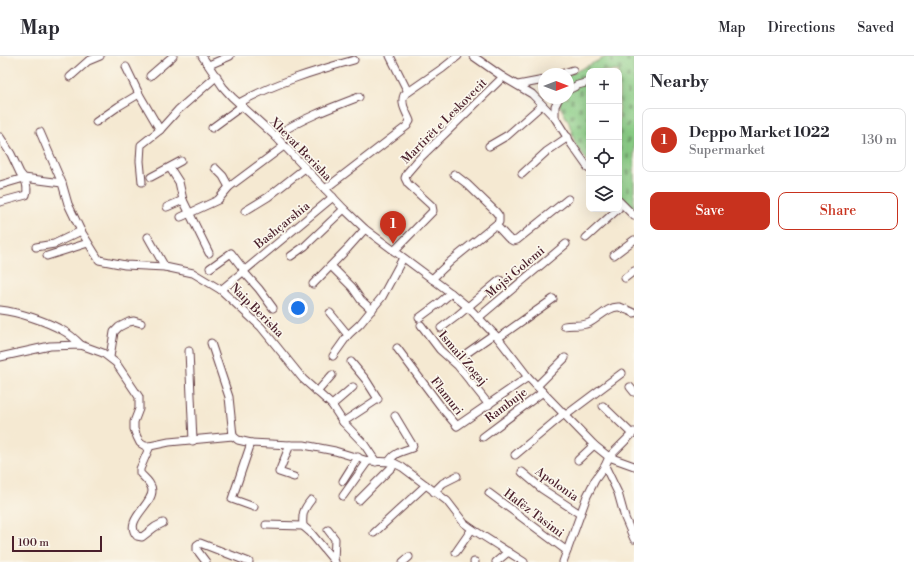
<!DOCTYPE html>
<meta charset="utf-8">
<style>
body{margin:0;font-family:"Libre Bodoni",serif;background:#f2f2f3;color:#2b2b33}
.controls{position:absolute;right:12px;top:12px;display:grid;overflow:hidden;border-radius:8px;box-shadow:0 4px 16px #0002}
.controls button{width:36px;height:36px;display:grid;place-items:center;padding:0;border:0;border-bottom:1px solid #e1e1e2;background:#fff;color:#2b2b33;font:20px sans-serif}
.compass{position:absolute;left:538px;top:12px;width:36px;height:36px;border-radius:50%;background:#fff;box-shadow:0 4px 16px #0002;rotate:90deg}
.scale{position:absolute;left:12px;bottom:10px;width:90px;box-sizing:border-box;padding-left:4px;border:2px solid #4a1f2b;border-top:0;font-size:11px;line-height:14px;white-space:nowrap;color:#4a1f2b;-webkit-text-stroke:3px #fbf7ec;paint-order:stroke}
.you{position:absolute;left:298px;top:252px;width:14px;height:14px;margin:-10px;border:3px solid #fff;border-radius:50%;background:#1a73e8;box-shadow:0 0 0 6px #1a73e833}
.badge{display:grid;place-items:center;width:26px;height:26px;border-radius:50%;background:#c8321e;color:#fff;font-size:13px;font-weight:700}
.pin{position:absolute;translate:-50% -33px;filter:drop-shadow(0 1px 2px #0008)}
.pin::after{content:'';position:absolute;top:21px;width:14px;height:12px;background:inherit;clip-path:polygon(0 0,100% 0,50% 100%)}
.list{margin:0;padding:0;list-style:none}
h2{display:flex;justify-content:space-between;align-items:center;height:52px;margin:0;padding:0 16px;font-size:17px}
h2 small{font-size:13px;font-weight:400;color:#7c7c81}
.list li{display:grid;grid-template-columns:26px 1fr auto;gap:12px;align-items:center;box-sizing:border-box;height:64px;margin:0 8px 8px;padding:0 8px;border:1px solid #e1e1e2;border-radius:8px}
.list b{display:block;font-size:15px;white-space:nowrap}
.list p{margin:0;font-size:13px;white-space:nowrap;color:#7c7c81}
.list em{font-size:13px;font-style:normal;color:#7c7c81}
.actions{display:flex;gap:8px;padding:12px 16px}
.actions a{flex:1;padding:9px 0;border:1px solid #c8321e;border-radius:8px;text-align:center;font-size:14px;color:#c8321e}
.actions .main{background:#c8321e;color:#fff}
.icon{flex:none;width:22px;height:22px;fill:none;stroke:currentColor;stroke-width:2;stroke-linecap:round;stroke-linejoin:round}
.map{position:relative;flex:none;width:634px;height:506px;overflow:hidden}
header{display:flex;align-items:center;gap:24px;box-sizing:border-box;height:56px;padding:0 20px;background:#fff;border-bottom:1px solid #e1e1e2}
header strong{font-size:19px}
nav{display:flex;gap:22px;margin-inline-start:auto;font-size:14px}
main{display:flex}
aside{flex:1;background:#fff}
.map>svg:first-child{display:block}
.cemetery{fill:url(#cemetery-stones);stroke:#6a7658}
.lines{fill:none;stroke-linecap:round;stroke-linejoin:round}
.minor-casing{stroke:#643d44;stroke-width:9}
.minor{stroke:#fff;stroke-width:7}
.labels{text-anchor:middle;stroke-width:3.5;stroke-linejoin:round;paint-order:stroke}
.street-label{font-size:12px;fill:#4a1f2b;stroke:#fbf7ec}
</style>
<header>
<strong>Map</strong>
<nav><a>Map</a><a>Directions</a><a>Saved</a></nav>
</header>
<main>
<div class="map">
<svg width="634" height="506" viewBox="0 0 634 506">
<defs>
<pattern id="cemetery-stones" width="16" height="16" patternUnits="userSpaceOnUse"><rect width="16" height="16" fill="#8acd86"/><path d="M2 7V4a2 2 0 0 1 4 0v3zM10 15v-3a2 2 0 0 1 4 0v3z" fill="#73a66e"/></pattern>
</defs>
<rect width="100%" height="100%" fill="#fbf7ec"/>
<filter id="ink" filterUnits="userSpaceOnUse"><feTurbulence type="fractalNoise" baseFrequency=".025" numOctaves="2"/><feDisplacementMap in="SourceGraphic" scale="8" xChannelSelector="R" yChannelSelector="G"/><feConvolveMatrix kernelMatrix="1 2 1 2 8 2 1 2 1" color-interpolation-filters="sRGB"/></filter>
<filter id="wash" filterUnits="userSpaceOnUse"><feTurbulence type="fractalNoise" baseFrequency=".012" numOctaves="4" result="noise"/><feDisplacementMap in="SourceGraphic" scale="16" xChannelSelector="R" yChannelSelector="G"/><feGaussianBlur stdDeviation="0.9" result="paint"/><feColorMatrix in="noise" values="0 0 0 0 0 0 0 0 0 0 0 0 0 0 0 0 0 1.4 0 .05"/><feComposite in="paint" operator="in"/></filter>
<g filter="url(#wash)">
<rect width="100%" height="100%" fill="#f5e9d2"/>
<polygon class="cemetery" points="608,0 634,0 634,155 619,141 619,15 589,15 589,107 576,90 569,67 560,50 559,42 568,42 568,19"/>
</g>
<g filter="url(#ink)">
<g class="lines">
<defs>
<g id="minor">
<polyline points="202,0 223,31 232,41 275,80 344,153 365,173 451,237 468,251 498,282 528,321 594,389 609,401 634,410"/>
<polyline points="390,0 408,36"/>
<polyline points="473,0 503,21 532,38 555,62 572,89 589,113"/>
<polyline points="209,9 230,0"/>
<polyline points="126,11 139,38 160,74"/>
<polyline points="561,18 573,14"/>
<polyline points="150,20 173,0"/>
<polyline points="70,21 88,5 100,0"/>
<polyline points="518,29 544,24"/>
<polyline points="568,34 578,29 589,26"/>
<path d="M239,47c36,-20 75,-32 115,-43"/>
<polyline points="555,62 555,50 559,42"/>
<polyline points="96,66 119,50 139,38"/>
<polyline points="212,72 242,50"/>
<polyline points="40,76 62,127"/>
<path d="M275,80c26,-17 55,-28 84,-39"/>
<polyline points="0,81 11,98 20,117 24,122 62,127 68,148 81,175 99,204 125,209 165,211"/>
<polyline points="489,90 508,79 542,49"/>
<polyline points="170,112 179,126 183,144"/>
<polyline points="215,112 223,120 229,131"/>
<polyline points="522,118 546,96 568,81"/>
<polyline points="151,121 181,105"/>
<polyline points="142,126 140,105 141,89 160,74 178,54 217,20"/>
<path d="M0,129l24,-7c3,6 4,11 2,17l-26,7"/>
<path d="M325,133l82,-63 3,-5c-3,-8 -10,-17 -6,-26l39,-27 15,-12"/>
<polyline points="619,145 634,160"/>
<polyline points="167,151 183,144 209,197"/>
<polyline points="245,155 268,141 305,112"/>
<polyline points="181,161 218,144 229,131 284,90"/>
<polyline points="496,169 508,182 513,185 517,184 568,143"/>
<polyline points="148,181 165,211 193,217 221,234 261,271 303,323 332,349 343,366 364,388 376,406"/>
<polyline points="586,182 618,153"/>
<polyline points="36,191 54,188 81,175"/>
<polyline points="394,195 433,155 432,150 408,128 405,122 407,117 419,103 503,21"/>
<polyline points="614,199 634,184"/>
<polyline points="47,200 88,187"/>
<polyline points="291,200 305,190 344,153"/>
<polyline points="331,210 352,231 361,244 372,254"/>
<polyline points="210,212 231,197 244,214"/>
<polyline points="243,215 259,233 273,252"/>
<polyline points="625,222 634,215"/>
<polyline points="432,223 451,205 499,166 499,160 496,156 467,128 454,118"/>
<polyline points="313,228 348,192 365,173"/>
<polyline points="221,234 333,141"/>
<path d="M0,254c19,2 45,11 62,20 8,4 14,10 19,15"/>
<polyline points="330,257 348,279"/>
<polyline points="419,262 438,248 451,237"/>
<polyline points="478,262 566,188"/>
<polyline points="421,269 440,294 458,310 489,349"/>
<path d="M564,270c8,-2 16,1 25,-3 9,-4 19,-17 30,-16 5,1 10,4 15,6"/>
<polyline points="441,272 457,260 500,224"/>
<polyline points="498,282 553,243"/>
<polyline points="211,287 229,341 233,380"/>
<polyline points="397,292 442,352 457,370 528,321"/>
<polyline points="189,295 193,385"/>
<polyline points="467,297 494,278"/>
<polyline points="333,300 348,279 360,268 382,241 403,202"/>
<polyline points="0,301 50,290 81,289 103,297 116,307 139,341 139,353 134,366 134,373 137,381 140,387 145,390 150,390 169,386 233,380 238,384 251,387"/>
<polyline points="110,301 114,276 119,271 129,266 134,265 141,267"/>
<polyline points="537,330 565,302"/>
<polyline points="630,331 634,336"/>
<polyline points="317,336 332,319"/>
<polyline points="332,349 353,331"/>
<polyline points="603,350 632,378"/>
<polyline points="566,359 622,317"/>
<polyline points="343,366 378,343 366,324 351,306"/>
<polyline points="483,381 543,336"/>
<path d="M150,390l-10,23v4c4,5 12,10 12,18 0,14 -29,30 -15,45l5,1 13,-10 8,-4"/>
<polyline points="515,399 564,358"/>
<polyline points="578,404 594,389"/>
<path d="M389,406c4,-9 14,-11 23,-14l1,-2 -18,-30"/>
<polyline points="605,410 618,437 625,462 634,483"/>
<polyline points="522,416 542,433 580,458"/>
<polyline points="294,421 279,416 290,389 304,389 335,395 368,405 392,406 402,411 447,445 464,467 472,473 524,506"/>
<polyline points="343,425 358,401"/>
<polyline points="434,436 443,427 457,420"/>
<polyline points="489,437 567,495"/>
<polyline points="343,440 368,405"/>
<path d="M311,444c-8,10 -9,14 -8,26l7,6 25,30"/>
<polyline points="359,444 395,408"/>
<polyline points="254,451 232,443 251,387 290,389"/>
<polyline points="266,469 303,470"/>
<polyline points="328,474 335,483 334,505"/>
<polyline points="374,477 426,429"/>
<polyline points="456,496 472,473"/>
<polyline points="206,506 197,494 197,489 200,487 249,506"/>
<polyline points="403,506 409,501"/>
<polyline points="474,506 475,506"/>
<polyline points="496,506 508,496"/>
<polyline points="563,506 587,440 595,424 605,410 609,401 634,376"/>
</g>
</defs>
<use href="#minor" class="minor-casing"/>
<use href="#minor" class="minor"/>
</g>
</g>
<g class="labels">
<g class="street-label">
<text transform="translate(444 65) rotate(-45)" y="4">Martirët e Leskovecit</text>
<text transform="translate(301 93) rotate(46)" y="4">Xhevat Berisha</text>
<text transform="translate(282 169) rotate(-39)" y="4">Bashçarshia</text>
<text transform="translate(515 216) rotate(-40)" y="4">Mojsi Golemi</text>
<text transform="translate(257 254) rotate(45)" y="4">Naip Berisha</text>
<text transform="translate(463 302) rotate(49)" y="4">Ismail Zogaj</text>
<text transform="translate(447 340) rotate(52)" y="4">Flamuri</text>
<text transform="translate(506 349) rotate(-37)" y="4">Rambuje</text>
<text transform="translate(557 428) rotate(35)" y="4">Apolonia</text>
<text transform="translate(534 457) rotate(37)" y="4">Hafëz Tasimi</text>
</g>
</g>
</svg>
<div class="controls">
<button>+</button>
<button>−</button>
<button><svg class="icon" aria-label="locate" viewBox="0 0 24 24"><circle cx="12" cy="12" r="6"/><path d="M12 2v4M12 18v4M2 12h4M18 12h4"/></svg></button>
<button><svg class="icon" aria-label="layers" viewBox="0 0 24 24"><path d="M12 4l9 5-9 5-9-5zM3 14l9 5 9-5"/></svg></button>
</div>
<svg class="compass" viewBox="-18 -18 36 36"><path d="M0-13l5 13h-10z" fill="#e53935"/><path d="M0 13l5-13h-10z" fill="#7c7c81"/></svg>
<div class="scale">100 m</div>
<div class="you"></div>
<div class="pin badge" style="left:393px;top:188px">1</div>
</div>
<aside>
<h2>Nearby<small></small></h2>
<ul class="list">
<li><span class="badge">1</span><div><b>Deppo Market 1022</b><p>Supermarket</p></div><em>130 m</em></li>
</ul>
<div class="actions"><a class="main">Save</a><a>Share</a></div>
</aside>
</main>
